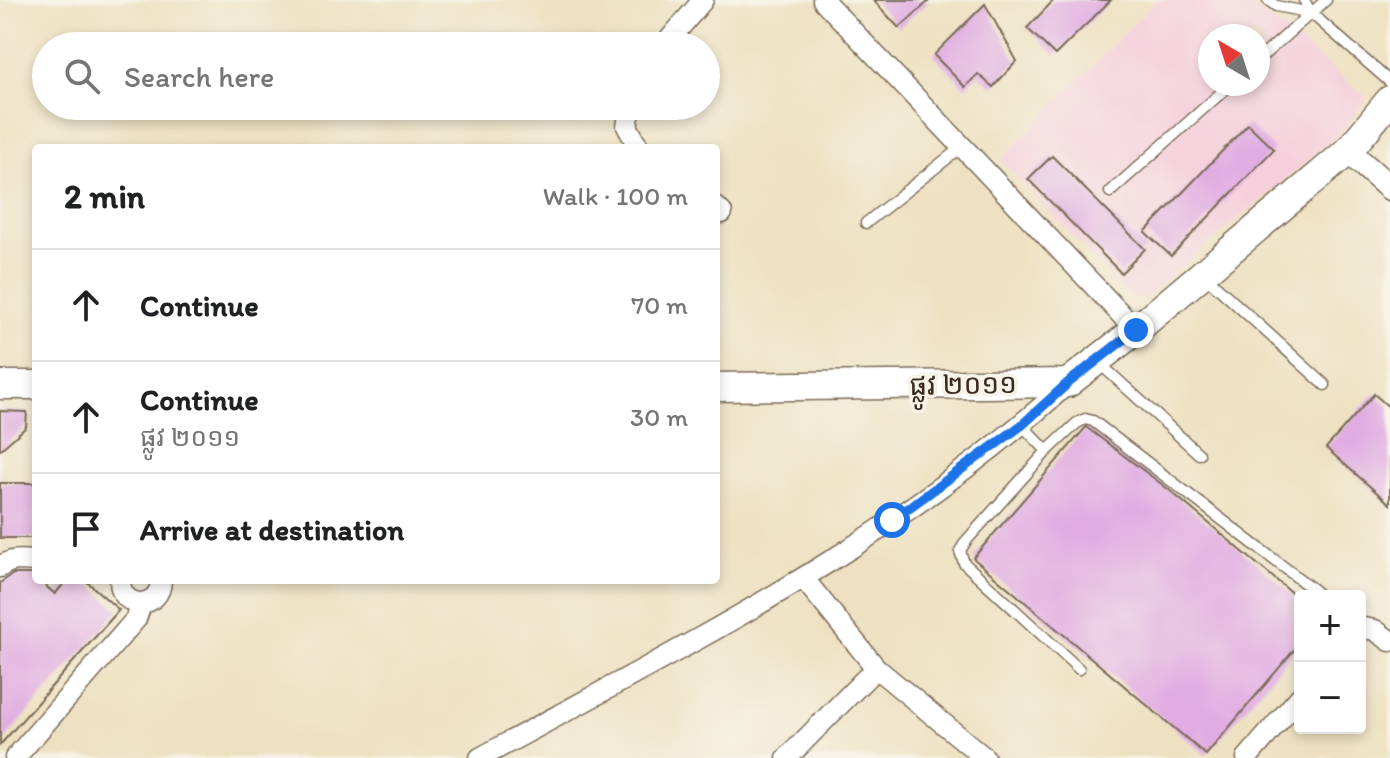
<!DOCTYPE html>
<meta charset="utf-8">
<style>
body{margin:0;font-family:Itim,"Noto Sans Khmer",sans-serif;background:#f6f6f6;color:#202124}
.controls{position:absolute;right:24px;bottom:24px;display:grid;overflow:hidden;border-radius:8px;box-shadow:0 4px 12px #0003}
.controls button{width:72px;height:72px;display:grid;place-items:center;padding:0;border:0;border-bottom:2px solid #e0e0e0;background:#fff;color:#202124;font:40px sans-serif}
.compass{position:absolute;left:1198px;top:24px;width:72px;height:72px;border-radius:50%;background:#fff;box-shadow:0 4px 12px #0003;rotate:321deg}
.stop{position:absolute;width:24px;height:24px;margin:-18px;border:6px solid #1a73e8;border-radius:50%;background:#fff}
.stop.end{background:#1a73e8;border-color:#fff;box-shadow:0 2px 8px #0008}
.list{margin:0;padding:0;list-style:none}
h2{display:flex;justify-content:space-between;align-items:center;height:104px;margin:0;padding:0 32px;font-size:34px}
h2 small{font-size:26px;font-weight:400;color:#757577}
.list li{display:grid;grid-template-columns:52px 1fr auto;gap:24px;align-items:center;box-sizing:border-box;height:112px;padding:0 32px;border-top:2px solid #e0e0e0}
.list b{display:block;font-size:30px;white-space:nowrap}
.list p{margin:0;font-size:26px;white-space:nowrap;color:#757577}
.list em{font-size:26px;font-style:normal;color:#757577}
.icon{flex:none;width:44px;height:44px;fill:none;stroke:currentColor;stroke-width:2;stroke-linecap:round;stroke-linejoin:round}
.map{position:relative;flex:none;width:1390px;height:758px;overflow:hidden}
.search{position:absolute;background:#fff;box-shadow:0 4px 12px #0003;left:32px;top:32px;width:688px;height:88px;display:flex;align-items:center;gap:20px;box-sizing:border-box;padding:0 28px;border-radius:44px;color:#757577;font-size:30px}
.panel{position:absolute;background:#fff;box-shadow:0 4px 12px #0003;left:32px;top:144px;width:688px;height:440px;border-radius:8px}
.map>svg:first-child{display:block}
.built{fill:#f5cfdb;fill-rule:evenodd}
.building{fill:#e0ace2}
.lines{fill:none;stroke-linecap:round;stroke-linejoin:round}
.service-casing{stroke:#7a6a57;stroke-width:13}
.minor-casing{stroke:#7a6a57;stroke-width:23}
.tertiary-casing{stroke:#7a6a57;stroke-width:27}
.secondary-casing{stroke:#7a6a57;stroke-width:31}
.service{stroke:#fff;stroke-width:10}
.minor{stroke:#fff;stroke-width:20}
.tertiary{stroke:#fff;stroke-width:24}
.secondary{stroke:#fff;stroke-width:28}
.route{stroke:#1a73e8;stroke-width:10}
.labels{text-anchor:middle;stroke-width:7;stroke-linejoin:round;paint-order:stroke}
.street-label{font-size:28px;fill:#3b2a1e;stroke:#f7f3e8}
</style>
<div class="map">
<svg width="1390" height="758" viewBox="0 0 1390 758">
<rect width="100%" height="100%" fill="#f7f3e8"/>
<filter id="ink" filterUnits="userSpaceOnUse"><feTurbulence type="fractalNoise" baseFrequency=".0125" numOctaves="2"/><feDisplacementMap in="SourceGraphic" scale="16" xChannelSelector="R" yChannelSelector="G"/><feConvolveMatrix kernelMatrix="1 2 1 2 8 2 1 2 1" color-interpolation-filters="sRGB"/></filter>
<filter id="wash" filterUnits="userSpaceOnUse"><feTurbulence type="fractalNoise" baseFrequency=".006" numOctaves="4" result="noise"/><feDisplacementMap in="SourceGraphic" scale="32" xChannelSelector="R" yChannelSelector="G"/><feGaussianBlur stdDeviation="1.8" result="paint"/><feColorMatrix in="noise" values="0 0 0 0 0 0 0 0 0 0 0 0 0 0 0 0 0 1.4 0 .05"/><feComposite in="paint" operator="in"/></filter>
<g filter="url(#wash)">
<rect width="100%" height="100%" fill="#eee1c1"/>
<path class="built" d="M1157,0h90l121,98 -30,37 -196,165 -12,-3 -129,-137zM1210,36h48v48h-48z"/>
<g id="blocks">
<g class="building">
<polygon points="873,0 930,0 899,28"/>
<polygon points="1054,0 1111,0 1055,55 1027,28"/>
<polygon points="985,4 1017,61 993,87 978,74 965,87 934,55"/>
<polygon points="1248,124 1274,149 1171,256 1145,232"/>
<polygon points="1052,156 1145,249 1121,273 1028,179"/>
<polygon points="1374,394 1390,408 1390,504 1326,448"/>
<polygon points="0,411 27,412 26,427 0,450"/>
<polygon points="1086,427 1168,489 1300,600 1300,643 1206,755 973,558"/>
<rect x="0" y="483" width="36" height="55"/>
<polygon points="13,574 32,574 55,594 67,580 85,580 119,610 0,745 0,583"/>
</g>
</g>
</g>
<g filter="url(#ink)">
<use href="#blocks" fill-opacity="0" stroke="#7a6a57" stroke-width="2"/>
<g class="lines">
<defs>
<g id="service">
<polyline points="1268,0 1276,6 1311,13"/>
<polyline points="1304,0 1311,13 1390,82"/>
<polyline points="1258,60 1326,0"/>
<polyline points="1110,192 1231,84"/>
<polyline points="866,223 964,145"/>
<polyline points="1205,276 1325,385"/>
<polyline points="1097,361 1199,454"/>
<polyline points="1022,425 1047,451 966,541 960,551 964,563 1079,669"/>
<polyline points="1047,451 1077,423 1085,419 1093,421 1315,591"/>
</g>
<g id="minor">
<polyline points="823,0 1136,330"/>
<polyline points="664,46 703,0"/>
<polyline points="631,106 627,126 639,148"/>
<polyline points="716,207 722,213"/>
<path d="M0,567c12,-9 22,-7 36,-6"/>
<polyline points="804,579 876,668 985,758"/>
<path d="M120,580c0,31 41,30 41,0"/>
<polyline points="1360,632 1364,628 1375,630 1390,641"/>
<polyline points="15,758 136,619 141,604"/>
<path d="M480,758c204,-112 416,-216 588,-375"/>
<polyline points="787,758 876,668"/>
<polyline points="1247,758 1300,697"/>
</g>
<polyline id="tertiary" points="1348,151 1390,188"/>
<g id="secondary">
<polyline points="0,385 36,385"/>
<polyline points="716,387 1068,383 1136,330 1348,151 1390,100"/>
</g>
</defs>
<use href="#service" class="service-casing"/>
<use href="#minor" class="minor-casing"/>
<use href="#tertiary" class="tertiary-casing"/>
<use href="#secondary" class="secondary-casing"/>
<use href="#service" class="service"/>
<use href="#minor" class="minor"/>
<use href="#tertiary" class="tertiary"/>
<use href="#secondary" class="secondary"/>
</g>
</g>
<g class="lines" filter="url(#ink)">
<polyline class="route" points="892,520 1022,425 1068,383 1136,330"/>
</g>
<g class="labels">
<g class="street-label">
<text transform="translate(963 384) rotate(-1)" y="10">ផ្លូវ ២០១១</text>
</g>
</g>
</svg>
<div class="controls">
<button>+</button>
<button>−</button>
</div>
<svg class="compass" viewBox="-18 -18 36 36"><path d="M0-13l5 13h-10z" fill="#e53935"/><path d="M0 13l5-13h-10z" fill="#757577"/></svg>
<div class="stop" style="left:892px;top:520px"></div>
<div class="stop end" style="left:1136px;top:330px"></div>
<div class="search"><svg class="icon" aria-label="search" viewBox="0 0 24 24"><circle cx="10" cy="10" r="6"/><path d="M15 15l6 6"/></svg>Search here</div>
<section class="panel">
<h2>2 min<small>Walk · 100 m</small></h2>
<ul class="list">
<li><svg class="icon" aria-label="ahead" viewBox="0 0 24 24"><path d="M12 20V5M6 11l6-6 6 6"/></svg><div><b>Continue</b></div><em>70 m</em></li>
<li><svg class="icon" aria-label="ahead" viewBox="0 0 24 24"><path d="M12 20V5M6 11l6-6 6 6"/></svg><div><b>Continue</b><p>ផ្លូវ ២០១១</p></div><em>30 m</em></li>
<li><svg class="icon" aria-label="arrive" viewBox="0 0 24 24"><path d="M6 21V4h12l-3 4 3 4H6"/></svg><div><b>Arrive at destination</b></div></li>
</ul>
</section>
</div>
